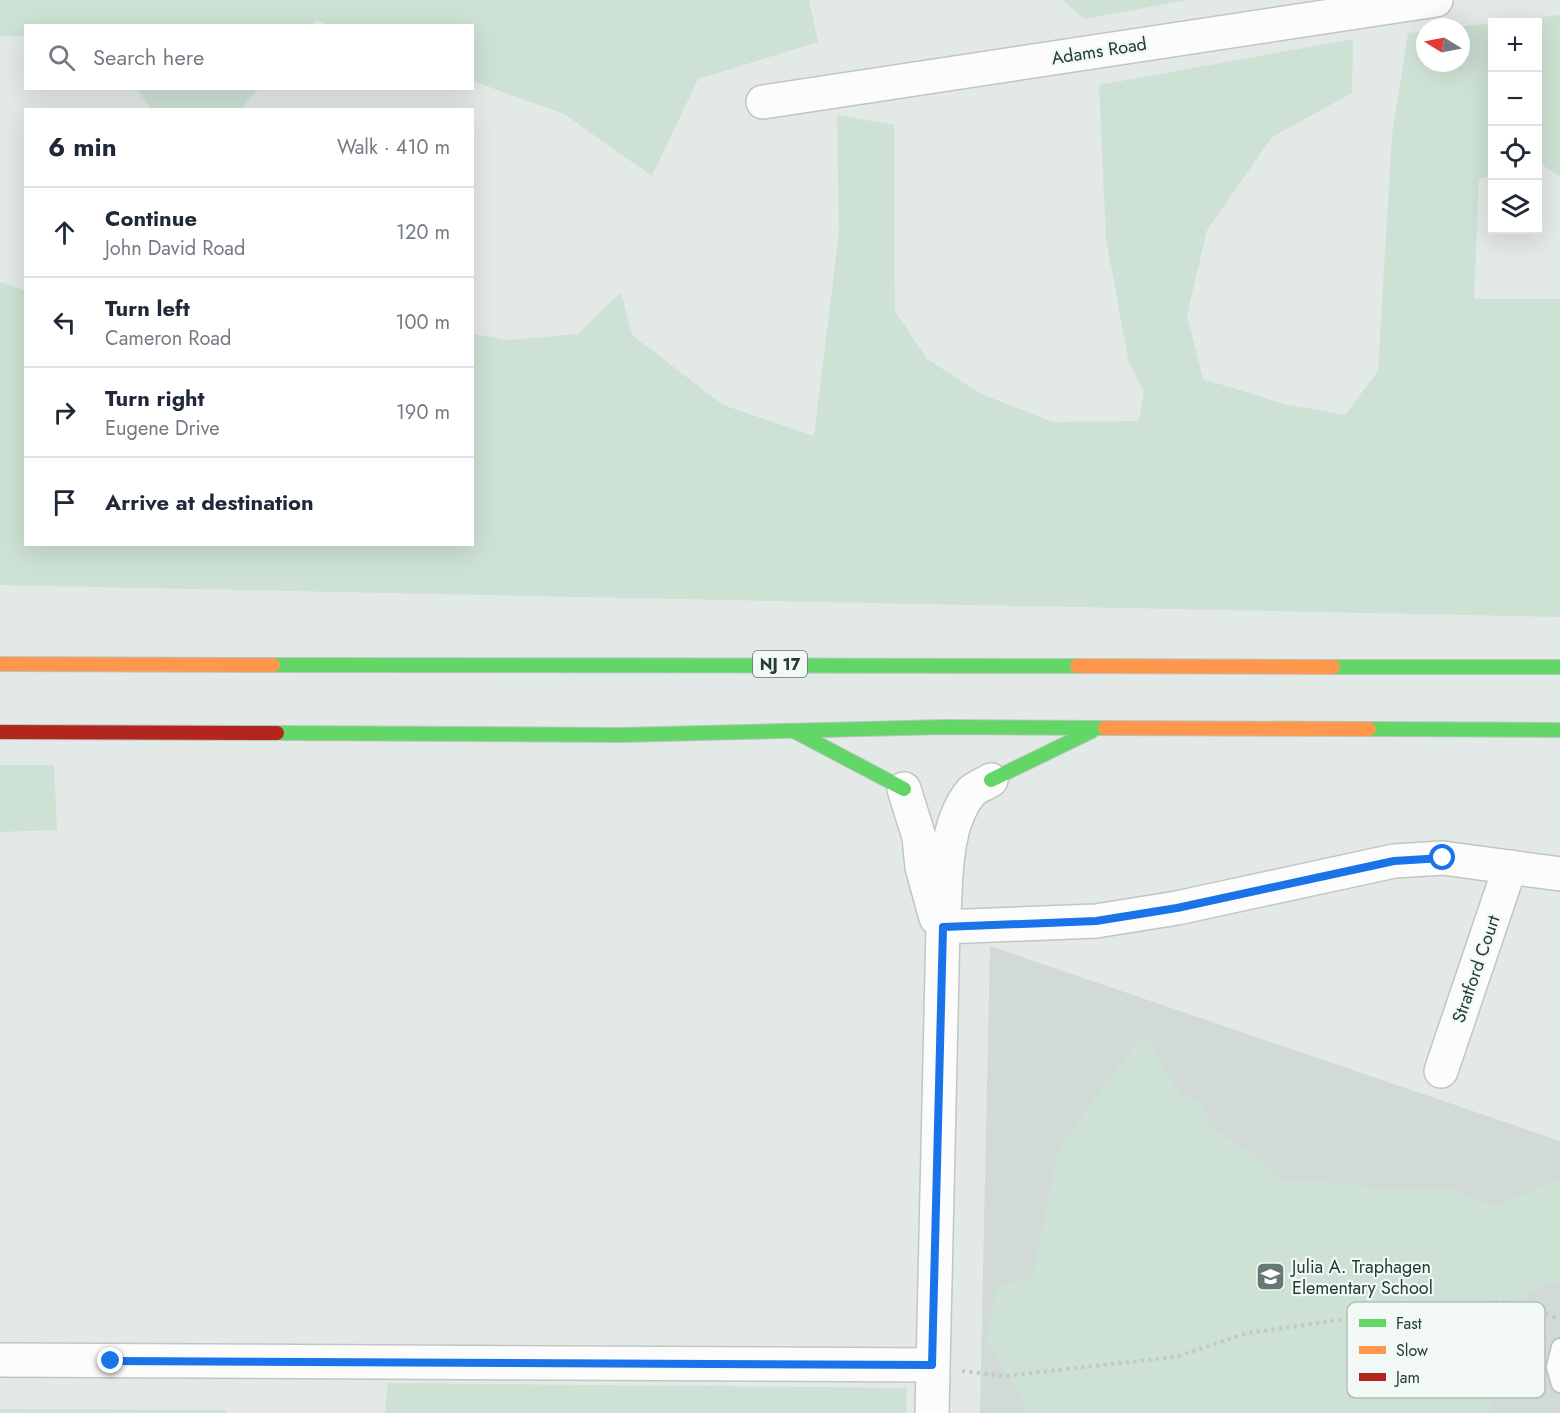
<!DOCTYPE html>
<meta charset="utf-8">
<style>
body{margin:0;font-family:Jost,sans-serif;background:#f2f2f3;color:#1f2937}
.controls{position:absolute;right:18px;top:18px;display:grid;overflow:hidden;border-radius:0px;box-shadow:0 6px 24px #0002}
.controls button{width:54px;height:54px;display:grid;place-items:center;padding:0;border:0;border-bottom:2px solid #e0e1e3;background:#fff;color:#1f2937;font:30px sans-serif}
.compass{position:absolute;left:1416px;top:18px;width:54px;height:54px;border-radius:50%;background:#fff;box-shadow:0 6px 24px #0002;rotate:280deg}
.stop{position:absolute;width:18px;height:18px;margin:-14px;border:4px solid #1a73e8;border-radius:50%;background:#fff}
.stop.end{background:#1a73e8;border-color:#fff;box-shadow:0 2px 6px #0008}
.list{margin:0;padding:0;list-style:none}
h2{display:flex;justify-content:space-between;align-items:center;height:78px;margin:0;padding:0 24px;font-size:26px}
h2 small{font-size:20px;font-weight:400;color:#747a83}
.list li{display:grid;grid-template-columns:39px 1fr auto;gap:18px;align-items:center;box-sizing:border-box;height:90px;padding:0 24px;border-top:2px solid #e0e1e3}
.list b{display:block;font-size:22px;white-space:nowrap}
.list p{margin:0;font-size:20px;white-space:nowrap;color:#747a83}
.list em{font-size:20px;font-style:normal;color:#747a83}
.icon{flex:none;width:33px;height:33px;fill:none;stroke:currentColor;stroke-width:2;stroke-linecap:round;stroke-linejoin:round}
.map{position:relative;flex:none;width:1560px;height:1413px;overflow:hidden}
.search{position:absolute;background:#fff;box-shadow:0 6px 24px #0002;left:24px;top:24px;width:450px;height:66px;display:flex;align-items:center;gap:15px;box-sizing:border-box;padding:0 21px;border-radius:0px;color:#747a83;font-size:22px}
.panel{position:absolute;background:#fff;box-shadow:0 6px 24px #0002;left:24px;top:108px;width:450px;height:438px;border-radius:0px}
.map>svg:first-child{display:block}
.built{fill:#d1dad6}
.green{fill:#cde1d4}
.lines{fill:none;stroke-linecap:round;stroke-linejoin:round}
.lane-casing{stroke:#c0c6c3;stroke-width:20}
.street-casing{stroke:#c0c6c3;stroke-width:36}
.fast-casing{stroke:#bcc5c2;stroke-width:16}
.slow-casing{stroke:#bcc5c2;stroke-width:16}
.jam-casing{stroke:#bcc5c2;stroke-width:16}
.path{stroke:#c0c9c5;stroke-width:4;stroke-dasharray:3 4.5;stroke-linecap:butt}
.lane{stroke:#fbfcfb;stroke-width:16}
.street{stroke:#fbfcfb;stroke-width:33}
.fast{stroke:#63d668;stroke-width:14}
.slow{stroke:#ff974d;stroke-width:14}
.jam{stroke:#b3261e;stroke-width:14}
.route{stroke:#1a73e8;stroke-width:8}
.labels{text-anchor:middle;stroke-width:4.5;stroke-linejoin:round;paint-order:stroke}
.shield{fill:#f1f8f5;stroke:#60746f;stroke-width:1.5}
.shield-label{font-size:16px;font-weight:bold;fill:#223b35}
.street-label{font-size:18px;fill:#223b35;stroke:#f1f8f5}
.poi-label{font-size:18px;fill:#223b35;stroke:#f1f8f5;text-anchor:start}
.key{fill:#f1f8f5;stroke:#b3bfbb;stroke-width:1.5}
.key-label{font-size:16px;fill:#223b35}
</style>
<div class="map">
<svg width="1560" height="1413" viewBox="0 0 1560 1413">
<rect width="100%" height="100%" fill="#e3e9e6"/>
<polygon class="built" points="990,946 1560,1141 1560,1413 980,1413"/>
<g class="green">
<polygon points="0,0 809,0 818,42 698,79 652,176 564,114 473,81 472,26 329,26 317,20 312,26 26,26 25,36 0,36"/>
<polygon points="1062,0 1187,0 1085,19"/>
<polygon points="1560,15 1560,177 1538,162 1538,22 1495,22"/>
<polygon points="1492,23 1492,175 1479,179 1474,299 1560,299 1560,617 0,585 0,282 25,290 26,544 472,544 473,334 509,340 578,334 621,292 632,335 723,405 814,436 839,233 837,115 894,125 895,311 927,359 981,394 1053,422 1139,421 1144,391 1129,363 1106,239 1099,85 1353,39 1352,93 1272,137 1207,230 1187,315 1203,379 1284,404 1345,415 1378,371 1392,136 1408,33 1425,31 1425,63 1461,63 1461,27 1456,27"/>
<polygon points="137,89 258,89 240,110 151,109"/>
<polygon points="0,765 54,765 57,830 0,832"/>
<polygon points="1145,1035 1180,1094 1204,1104 1210,1127 1252,1154 1284,1182 1331,1182 1377,1188 1448,1187 1496,1207 1560,1177 1560,1283 1542,1286 1498,1318 1489,1413 1026,1413 1021,1397 986,1341 997,1286 1032,1278 1059,1148 1116,1069"/>
<polygon points="388,1383 907,1388 906,1413 385,1413"/>
<polygon points="0,1409 227,1410 225,1413 0,1413"/>
</g>
<g class="lines">
<defs>
<polyline id="lane" points="1560,1347 1555,1367 1560,1384"/>
<g id="street">
<polyline points="763,102 1436,0"/>
<polyline points="904,789 919,837 922,867 936,918"/>
<polyline points="943,927 1096,921 1177,908 1394,861 1443,858 1560,874"/>
<polyline points="1441,1071 1510,867"/>
<polyline points="0,1360 932,1365"/>
<path d="M932,1413l11,-486c4,-43 -1,-100 28,-135 5,-5 14,-8 20,-12"/>
</g>
<g id="fast">
<polyline points="273,665 1077,666"/>
<polyline points="1333,667 1560,667"/>
<polyline points="1369,729 1560,730"/>
<polyline points="794,731 904,789"/>
<polyline points="277,733 620,735 945,727 1105,728"/>
<polyline points="991,780 1092,731"/>
</g>
<g id="slow">
<polyline points="0,664 273,665"/>
<polyline points="1077,666 1333,667"/>
<polyline points="1105,728 1369,729"/>
</g>
<polyline id="jam" points="0,732 277,733"/>
</defs>
<use href="#lane" class="lane-casing"/>
<use href="#street" class="street-casing"/>
<use href="#fast" class="fast-casing"/>
<use href="#slow" class="slow-casing"/>
<use href="#jam" class="jam-casing"/>
<polyline class="path" points="962,1371 1004,1376 1175,1357 1248,1333 1397,1312 1503,1302 1534,1309 1560,1319"/>
<use href="#lane" class="lane"/>
<use href="#street" class="street"/>
<use href="#fast" class="fast"/>
<use href="#slow" class="slow"/>
<use href="#jam" class="jam"/>
</g>
<g class="lines">
<polyline class="route" points="111,1361 932,1365 943,927 1096,921 1177,908 1394,861 1443,858"/>
</g>
<defs>
<symbol id="school-square" viewBox="-11 -11 22 22"><rect x="-9" y="-9" width="18" height="18" rx="4" fill="#667873" stroke="#f1f8f5"/><path d="M0-5L7-2L0 1L-7-2ZM-4 1L0 2.5L4 1V4Q0 6-4 4Z" fill="#fff"/></symbol>
</defs>
<g fill-rule="evenodd">
<use href="#school-square" x="1254" y="1260" width="33" height="33"/>
</g>
<g class="labels">
<rect class="shield" x="753" y="651" width="54" height="26" rx="4.5"/>
<g class="shield-label">
<text x="780" y="670">NJ 17</text>
</g>
<g class="street-label">
<text transform="translate(1099 51) rotate(-9)" y="6">Adams Road</text>
<text transform="translate(1476 969) rotate(-71)" y="6">Stratford Court</text>
</g>
<g class="poi-label">
<text x="1292" y="1273">Julia A. Traphagen<tspan x="1292" dy="21">Elementary School</tspan></text>
</g>
</g>
<rect x="1347" y="1302" width="198" height="96" rx="9" class="key"/>
<rect x="1359" y="1319" width="27" height="8" fill="#63d668"/>
<rect x="1359" y="1346" width="27" height="8" fill="#ff974d"/>
<rect x="1359" y="1373" width="27" height="8" fill="#b3261e"/>
<g class="key-label">
<text x="1396" y="1329">Fast</text>
<text x="1396" y="1356">Slow</text>
<text x="1396" y="1383">Jam</text>
</g>
</svg>
<div class="controls">
<button>+</button>
<button>−</button>
<button><svg class="icon" aria-label="locate" viewBox="0 0 24 24"><circle cx="12" cy="12" r="6"/><path d="M12 2v4M12 18v4M2 12h4M18 12h4"/></svg></button>
<button><svg class="icon" aria-label="layers" viewBox="0 0 24 24"><path d="M12 4l9 5-9 5-9-5zM3 14l9 5 9-5"/></svg></button>
</div>
<svg class="compass" viewBox="-18 -18 36 36"><path d="M0-13l5 13h-10z" fill="#e53935"/><path d="M0 13l5-13h-10z" fill="#747a83"/></svg>
<div class="stop" style="left:1443px;top:858px"></div>
<div class="stop end" style="left:111px;top:1361px"></div>
<div class="search"><svg class="icon" aria-label="search" viewBox="0 0 24 24"><circle cx="10" cy="10" r="6"/><path d="M15 15l6 6"/></svg>Search here</div>
<section class="panel">
<h2>6 min<small>Walk · 410 m</small></h2>
<ul class="list">
<li><svg class="icon" aria-label="ahead" viewBox="0 0 24 24"><path d="M12 20V5M6 11l6-6 6 6"/></svg><div><b>Continue</b><p>John David Road</p></div><em>120 m</em></li>
<li><svg class="icon" aria-label="left" viewBox="0 0 24 24"><path d="M17 20v-9H6M10 6l-5 5 5 5"/></svg><div><b>Turn left</b><p>Cameron Road</p></div><em>100 m</em></li>
<li><svg class="icon" aria-label="right" viewBox="0 0 24 24"><path d="M7 20v-9h11M14 6l5 5-5 5"/></svg><div><b>Turn right</b><p>Eugene Drive</p></div><em>190 m</em></li>
<li><svg class="icon" aria-label="arrive" viewBox="0 0 24 24"><path d="M6 21V4h12l-3 4 3 4H6"/></svg><div><b>Arrive at destination</b></div></li>
</ul>
</section>
</div>
